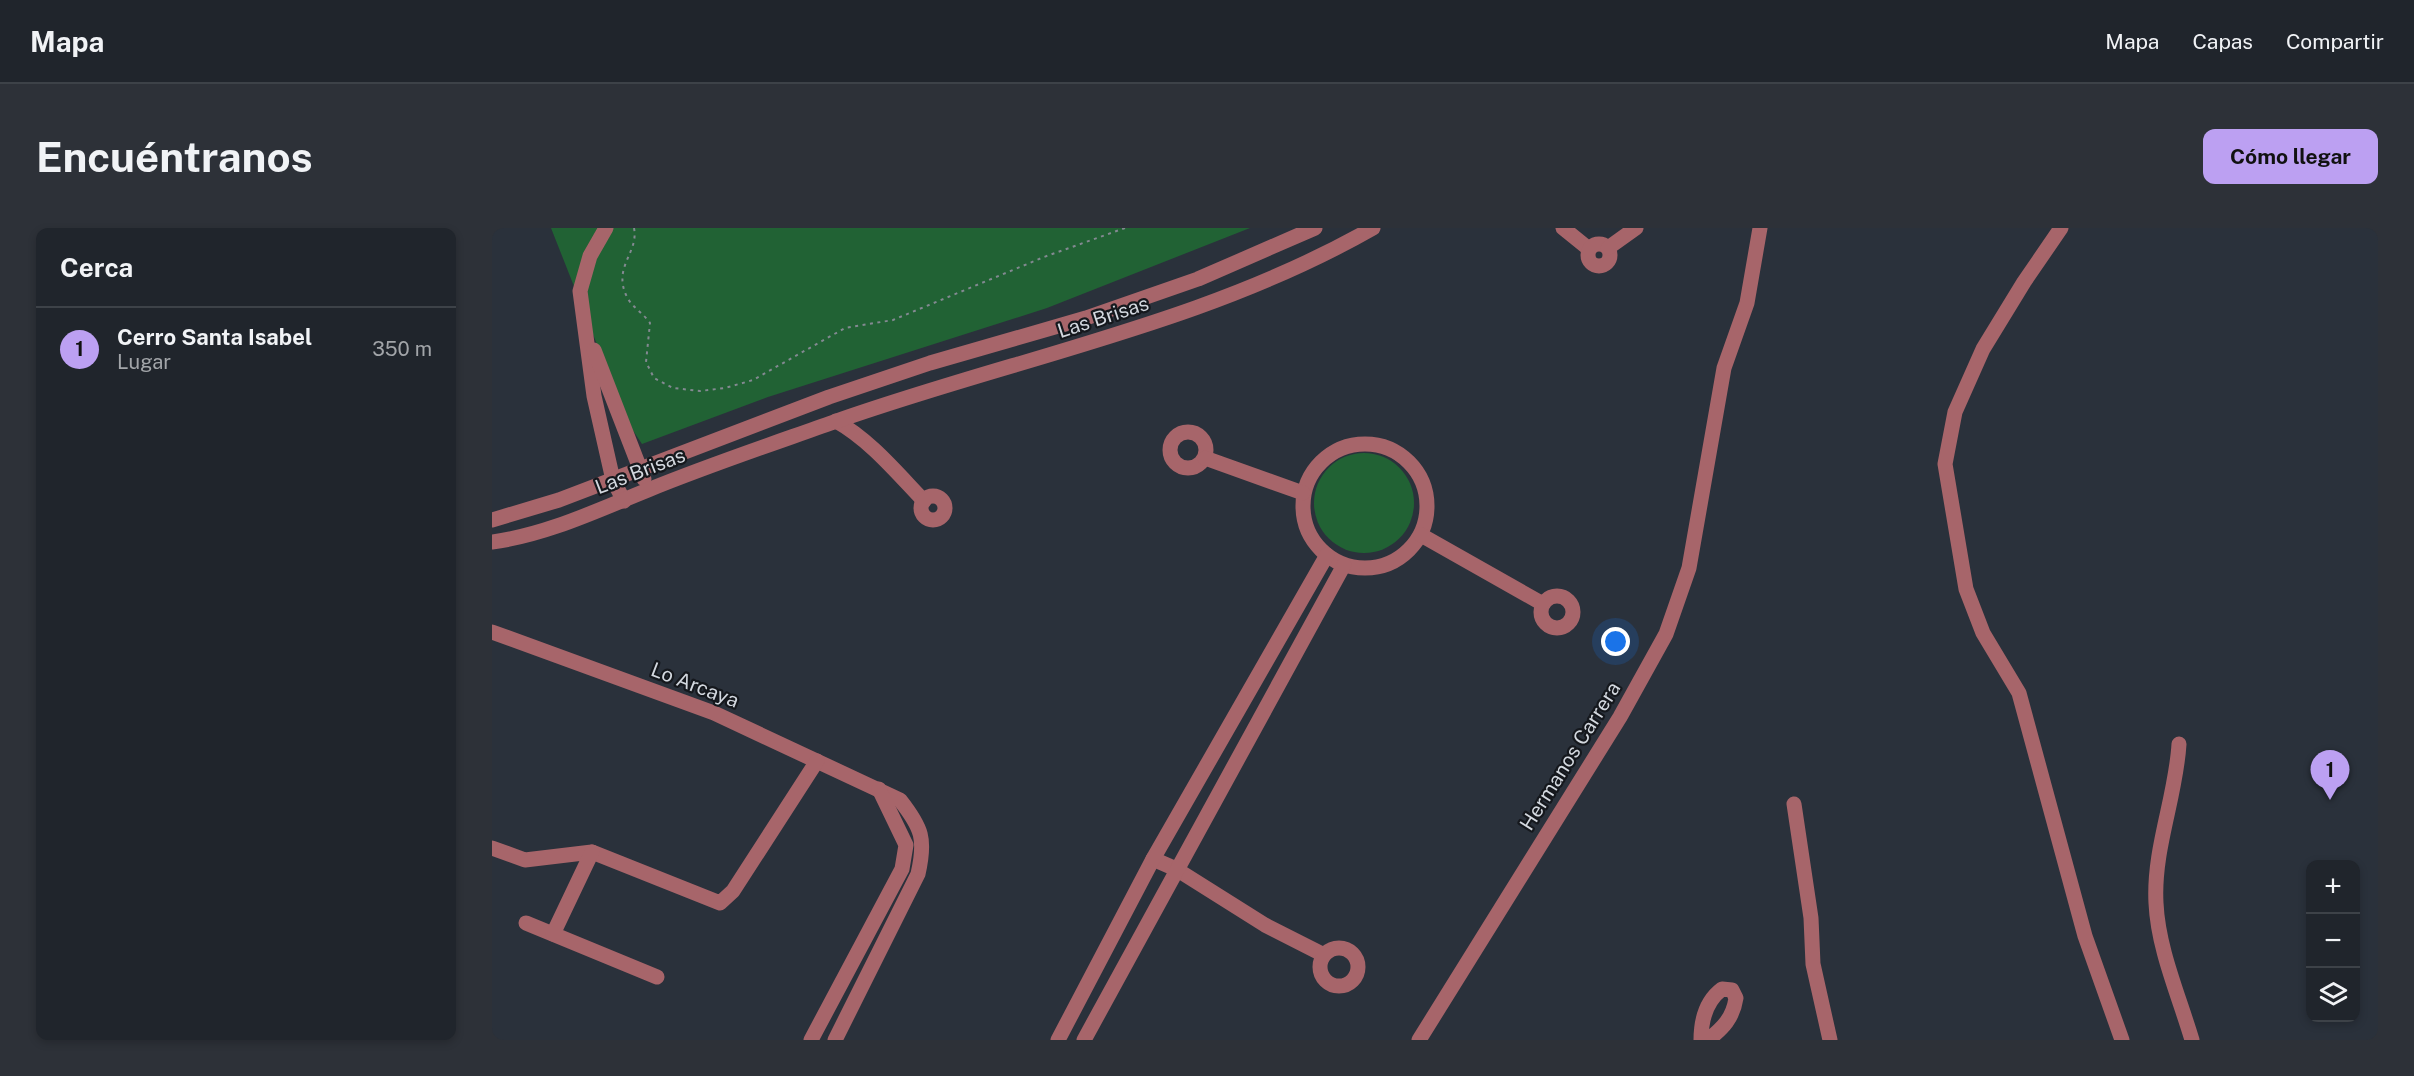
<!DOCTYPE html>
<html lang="es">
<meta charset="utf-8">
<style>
body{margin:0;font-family:"Public Sans",sans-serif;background:#2d3138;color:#f1f3f6}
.controls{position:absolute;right:18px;bottom:18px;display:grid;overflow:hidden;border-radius:12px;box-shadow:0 3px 9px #0003}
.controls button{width:54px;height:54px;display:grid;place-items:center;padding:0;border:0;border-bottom:2px solid #3d4248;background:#20252c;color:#f1f3f6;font:30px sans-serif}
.you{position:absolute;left:1124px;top:414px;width:21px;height:21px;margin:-15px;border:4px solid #fff;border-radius:50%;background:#1a73e8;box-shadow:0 0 0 9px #1a73e833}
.badge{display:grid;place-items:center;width:39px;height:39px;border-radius:50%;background:#bca0f2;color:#111;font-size:20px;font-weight:700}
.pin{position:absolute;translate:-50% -50px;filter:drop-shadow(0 2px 3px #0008)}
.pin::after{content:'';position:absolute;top:32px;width:21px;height:18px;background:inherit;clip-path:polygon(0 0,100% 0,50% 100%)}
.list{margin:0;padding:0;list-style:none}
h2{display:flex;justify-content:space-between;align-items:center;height:78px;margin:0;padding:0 24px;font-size:26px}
h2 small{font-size:20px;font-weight:400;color:#a2a5a9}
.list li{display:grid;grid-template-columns:39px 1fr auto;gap:18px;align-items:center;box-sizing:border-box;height:84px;padding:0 24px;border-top:2px solid #3d4248}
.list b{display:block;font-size:22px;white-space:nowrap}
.list p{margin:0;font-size:20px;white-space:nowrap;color:#a2a5a9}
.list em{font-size:20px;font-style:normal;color:#a2a5a9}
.icon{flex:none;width:33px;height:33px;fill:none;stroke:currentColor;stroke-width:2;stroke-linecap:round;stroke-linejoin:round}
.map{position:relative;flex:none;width:1886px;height:812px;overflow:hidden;border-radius:12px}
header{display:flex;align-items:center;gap:36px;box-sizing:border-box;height:84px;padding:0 30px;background:#20252c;border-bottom:2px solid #3d4248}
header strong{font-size:28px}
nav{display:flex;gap:33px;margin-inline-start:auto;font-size:21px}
.intro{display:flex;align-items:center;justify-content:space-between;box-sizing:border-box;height:144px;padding:0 36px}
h1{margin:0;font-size:42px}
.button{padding:15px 27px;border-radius:12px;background:#bca0f2;color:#111;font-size:21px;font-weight:700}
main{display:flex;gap:36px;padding:0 36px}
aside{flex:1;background:#20252c;border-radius:12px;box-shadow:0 3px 9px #0003}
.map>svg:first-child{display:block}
.green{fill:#216234}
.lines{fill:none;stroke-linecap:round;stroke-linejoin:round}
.path{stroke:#838991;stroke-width:2;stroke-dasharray:3 4.5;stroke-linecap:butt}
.minor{stroke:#a7656a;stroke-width:15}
.labels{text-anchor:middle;stroke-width:4.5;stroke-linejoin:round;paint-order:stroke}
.street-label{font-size:20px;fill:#d3d8df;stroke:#15181d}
</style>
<header>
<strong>Mapa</strong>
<nav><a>Mapa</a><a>Capas</a><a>Compartir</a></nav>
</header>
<div class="intro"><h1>Encuéntranos</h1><a class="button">Cómo llegar</a></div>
<main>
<aside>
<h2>Cerca<small></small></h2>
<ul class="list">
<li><span class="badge">1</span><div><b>Cerro Santa Isabel</b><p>Lugar</p></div><em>350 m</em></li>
</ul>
</aside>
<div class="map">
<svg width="1886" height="812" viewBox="0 0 1886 812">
<rect width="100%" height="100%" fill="#2a313b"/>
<g class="green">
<polygon points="59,0 758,0 555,80 276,169 150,216 136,195"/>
<circle cx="872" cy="275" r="50"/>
</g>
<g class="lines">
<path class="path" d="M142,0c5,25 -22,39 -7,69 5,10 17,17 23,26l-4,39 8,16 19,10 27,3 25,-3 28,-8 92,-52 48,-8 151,-63 81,-29"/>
<g class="minor">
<polyline points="114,0 98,28 88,63 102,168 121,252 132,273"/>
<polyline points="1071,0 1097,21"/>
<polyline points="1569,0 1532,54 1491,121 1463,184 1453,236 1474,361 1491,405 1527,465 1593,708 1630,812"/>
<circle cx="1107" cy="27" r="11"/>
<polyline points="1116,20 1144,0"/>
<polyline points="102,122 152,251"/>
<path d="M344,193c34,19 61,52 88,80"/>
<circle cx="696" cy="222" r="18"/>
<circle cx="873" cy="278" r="62"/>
<polyline points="713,230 811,265"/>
<circle cx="441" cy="280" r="12"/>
<polyline points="0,292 67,272 337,169 438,135 594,90 706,51 823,0"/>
<polyline points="929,307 1051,376"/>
<path d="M0,314c54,-7 106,-32 156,-52 61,-25 124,-46 186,-68 180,-64 371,-98 539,-194"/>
<circle cx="1065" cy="384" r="16"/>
<path d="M0,404l222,81 186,87c22,28 26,39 18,74l-83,166"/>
<path d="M1687,516c-3,53 -26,105 -23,159 2,46 23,93 36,137"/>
<polyline points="1302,576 1319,690 1321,736 1338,812"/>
<polyline points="0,620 33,632 100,624 228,675 241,663 325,533"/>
<polyline points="661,631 684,641 773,697 832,727"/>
<polyline points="34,695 165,749"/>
<polyline points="61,706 100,624"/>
<circle cx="847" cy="739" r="19"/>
<polyline points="319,812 410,641 414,617 387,561"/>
<polyline points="566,812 661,631 835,327"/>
<polyline points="592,812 852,337"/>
<polyline points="927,812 1128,489 1174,406 1197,340 1232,140 1255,75 1268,0"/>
<path d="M1209,812c0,-19 5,-39 21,-51l10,1 4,8c-3,20 -13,30 -28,42"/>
</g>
</g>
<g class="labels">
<g class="street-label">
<text transform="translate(611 89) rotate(-18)" y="7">Las Brisas</text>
<text transform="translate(148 243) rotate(-21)" y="7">Las Brisas</text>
<text transform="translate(203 457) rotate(21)" y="7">Lo Arcaya</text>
<text transform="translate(1078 528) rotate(-58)" y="7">Hermanos Carrera</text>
</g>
</g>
</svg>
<div class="controls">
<button>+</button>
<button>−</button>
<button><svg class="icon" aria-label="layers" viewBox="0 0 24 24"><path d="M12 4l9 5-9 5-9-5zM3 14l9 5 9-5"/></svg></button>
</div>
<div class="you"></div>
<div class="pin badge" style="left:1838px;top:572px">1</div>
</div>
</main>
